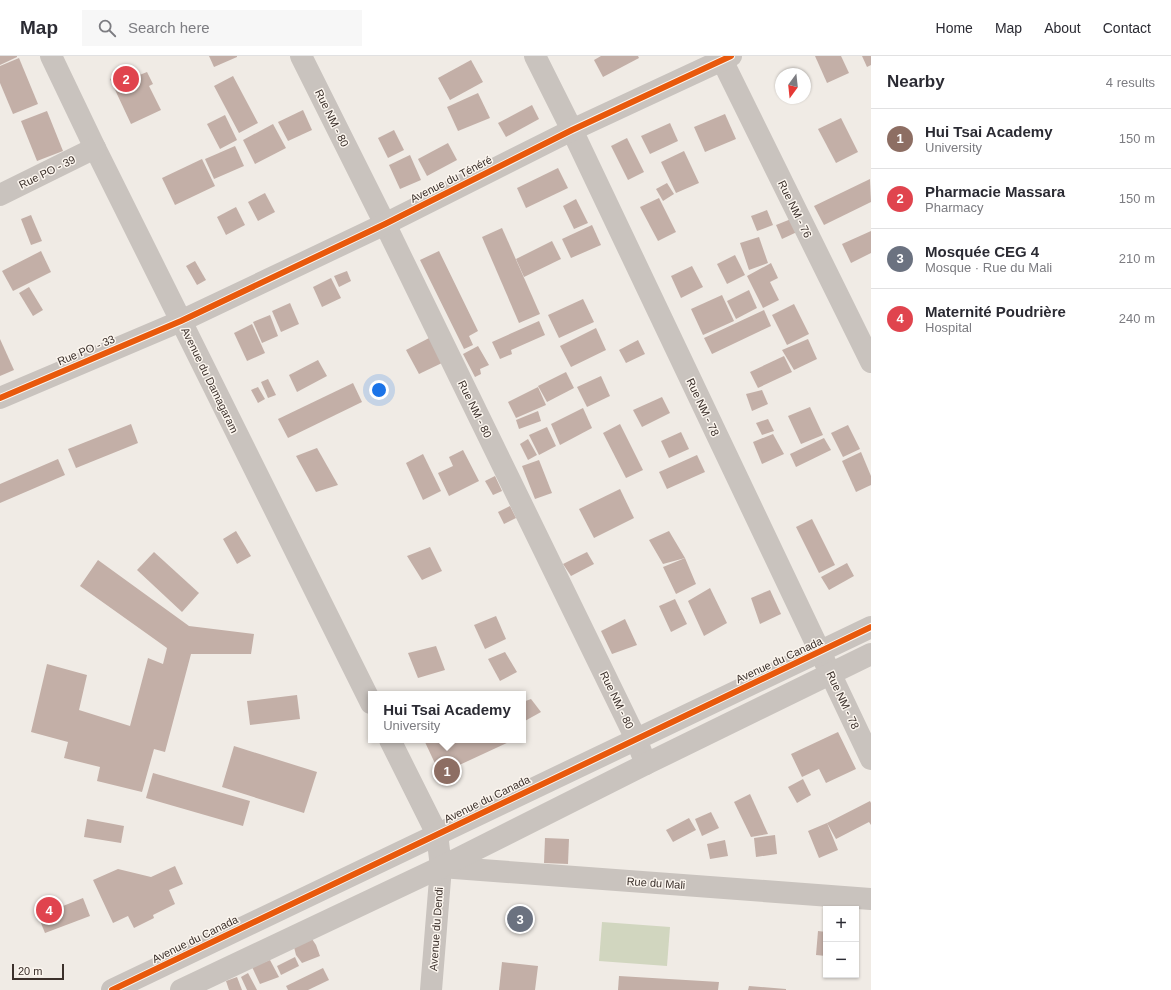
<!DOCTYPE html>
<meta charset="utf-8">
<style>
body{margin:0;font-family:Arial,sans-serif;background:#f7f7f7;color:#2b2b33}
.controls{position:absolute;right:12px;bottom:12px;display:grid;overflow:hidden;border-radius:0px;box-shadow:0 1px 3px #0004}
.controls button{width:36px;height:36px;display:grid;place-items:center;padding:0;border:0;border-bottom:1px solid #e1e1e2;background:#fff;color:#2b2b33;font:20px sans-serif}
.compass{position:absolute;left:775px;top:12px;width:36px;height:36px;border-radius:50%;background:#fff;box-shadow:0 1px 3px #0004;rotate:195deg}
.scale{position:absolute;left:12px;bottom:10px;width:52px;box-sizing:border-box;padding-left:4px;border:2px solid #3b302b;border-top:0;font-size:11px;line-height:14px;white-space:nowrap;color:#3b302b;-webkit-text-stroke:3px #fbf5ee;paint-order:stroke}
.you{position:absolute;left:379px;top:334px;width:14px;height:14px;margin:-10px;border:3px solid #fff;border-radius:50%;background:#1a73e8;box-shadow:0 0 0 6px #1a73e833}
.badge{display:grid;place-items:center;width:26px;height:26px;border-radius:50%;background:#0f766e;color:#fff;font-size:13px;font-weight:700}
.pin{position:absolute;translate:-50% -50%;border:2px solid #fff;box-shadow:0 1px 4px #0006}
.popup{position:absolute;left:368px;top:635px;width:158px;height:52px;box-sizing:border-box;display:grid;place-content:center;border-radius:0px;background:#fff;filter:drop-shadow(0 1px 3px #0005);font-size:13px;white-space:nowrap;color:#7c7c81}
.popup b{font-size:15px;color:#2b2b33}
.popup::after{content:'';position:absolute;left:50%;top:100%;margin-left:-8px;border:8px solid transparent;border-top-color:#fff}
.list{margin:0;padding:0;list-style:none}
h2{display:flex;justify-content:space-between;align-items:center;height:52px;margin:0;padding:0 16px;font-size:17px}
h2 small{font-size:13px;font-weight:400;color:#7c7c81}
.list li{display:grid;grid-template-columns:26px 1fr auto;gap:12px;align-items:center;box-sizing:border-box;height:60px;padding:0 16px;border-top:1px solid #e1e1e2}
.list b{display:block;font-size:15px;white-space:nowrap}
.list p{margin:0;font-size:13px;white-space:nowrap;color:#7c7c81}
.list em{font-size:13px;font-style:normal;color:#7c7c81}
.icon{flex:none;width:22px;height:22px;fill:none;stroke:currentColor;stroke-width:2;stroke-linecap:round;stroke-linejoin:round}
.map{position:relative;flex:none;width:871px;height:934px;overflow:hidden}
header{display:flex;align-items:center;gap:24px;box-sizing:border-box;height:56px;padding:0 20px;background:#fff;border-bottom:1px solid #e1e1e2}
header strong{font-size:19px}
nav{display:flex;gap:22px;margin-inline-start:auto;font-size:14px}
.search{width:280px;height:36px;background:#f7f7f7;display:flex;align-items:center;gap:10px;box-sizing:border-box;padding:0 14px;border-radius:0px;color:#7c7c81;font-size:15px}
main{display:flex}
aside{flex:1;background:#fff}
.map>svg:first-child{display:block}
.green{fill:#d1d6bf}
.building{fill:#c3afa7}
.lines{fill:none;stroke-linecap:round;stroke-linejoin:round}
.minor{stroke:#c9c3be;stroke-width:22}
.cycleway-casing{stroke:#fbf5ee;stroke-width:8}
.cycleway{stroke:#e8590c;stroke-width:6}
.labels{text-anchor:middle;stroke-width:3;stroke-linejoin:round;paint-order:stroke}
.street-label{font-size:11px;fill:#3b302b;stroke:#fbf5ee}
</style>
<header>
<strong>Map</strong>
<div class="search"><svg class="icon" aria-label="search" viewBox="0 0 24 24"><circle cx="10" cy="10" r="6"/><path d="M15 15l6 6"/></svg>Search here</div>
<nav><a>Home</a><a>Map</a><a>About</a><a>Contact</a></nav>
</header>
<main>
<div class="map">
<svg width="871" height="934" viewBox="0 0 871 934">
<rect width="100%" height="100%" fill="#f0ebe5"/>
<polygon class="green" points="602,866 670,871 667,910 599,905"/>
<g class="building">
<polygon points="0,0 17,0 17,1 0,9"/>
<polygon points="209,0 237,0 237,1 214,11"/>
<polygon points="601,0 638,0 639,2 603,21 594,4"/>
<polygon points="815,0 841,0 849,17 827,27"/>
<polygon points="862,0 871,0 871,9 867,11"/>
<polygon points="19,2 38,48 13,58 0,27 0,10"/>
<polygon points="471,4 483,26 450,44 438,22"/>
<polygon points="133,12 137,20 147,16 153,28 149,30 161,54 131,68 110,23"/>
<polygon points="233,20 258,67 239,77 214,30"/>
<polygon points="478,37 490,62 458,75 447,51"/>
<polygon points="532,49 539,63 506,81 498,67"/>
<polygon points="303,54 312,74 288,85 278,66"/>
<polygon points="47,55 63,95 37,105 21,65"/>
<polygon points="725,58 736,83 705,96 694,71"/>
<polygon points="225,59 237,84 220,93 207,68"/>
<polygon points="841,62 858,96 836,107 818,73"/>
<polygon points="670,67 678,85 650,98 641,80"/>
<polygon points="273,68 286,92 255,108 243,84"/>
<polygon points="394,74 404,94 388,102 378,82"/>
<polygon points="627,82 644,116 628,124 611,90"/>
<polygon points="448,87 457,104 427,120 418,103"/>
<polygon points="235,90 244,110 214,123 205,103"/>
<polygon points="684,95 699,127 676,137 661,106"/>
<polygon points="410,99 421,124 400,133 389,109"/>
<polygon points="202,103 215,130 175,149 162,122"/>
<polygon points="558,112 568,132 526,152 517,132"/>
<polygon points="870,123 871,146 824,169 814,150"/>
<polygon points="667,127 674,138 663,145 656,133"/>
<polygon points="265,137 275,156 258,165 248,146"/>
<polygon points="659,142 676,176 658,185 640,151"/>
<polygon points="576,143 588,167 574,173 563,150"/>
<polygon points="236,151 245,169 226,179 217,161"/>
<polygon points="767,154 773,169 757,175 751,160"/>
<polygon points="31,159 42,185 31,189 21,163"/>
<polygon points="791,163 797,176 782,183 776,169"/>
<polygon points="592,169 601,189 571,202 562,183"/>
<polygon points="502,172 540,258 519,267 482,181"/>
<polygon points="871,175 871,197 851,207 842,188"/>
<polygon points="759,181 768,207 749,214 740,187"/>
<polygon points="552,185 561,203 524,221 516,203"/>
<polygon points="41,195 51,216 13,235 2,215"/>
<polygon points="439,195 478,275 469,280 473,289 464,293 420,204"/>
<polygon points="735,199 745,219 727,228 717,208"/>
<polygon points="195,205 206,224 197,229 186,210"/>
<polygon points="771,207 778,222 770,226 779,244 763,252 747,220"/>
<polygon points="692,210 703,231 681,242 671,220"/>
<polygon points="347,215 351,225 339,231 334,220"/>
<polygon points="331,222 341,242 322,251 313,231"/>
<polygon points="29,231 43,254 33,260 19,237"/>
<polygon points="749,234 757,252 736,263 727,245"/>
<polygon points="722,239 734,265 703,279 691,253"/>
<polygon points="583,243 594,266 559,282 548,259"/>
<polygon points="290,247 299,268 281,276 272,255"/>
<polygon points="794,248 809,278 787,289 772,259"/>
<polygon points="764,254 771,270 712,298 704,282"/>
<polygon points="270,259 278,280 262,287 253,266"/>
<polygon points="539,265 545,279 511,294 512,298 500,303 492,286"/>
<polygon points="252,268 265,297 247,305 234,277"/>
<polygon points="596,272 606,294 571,311 560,290"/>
<polygon points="431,281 444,306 419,318 406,294"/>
<polygon points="0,283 14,314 0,320"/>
<polygon points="808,283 817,303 794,314 782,294"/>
<polygon points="638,284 645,298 626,307 619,294"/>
<polygon points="478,290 489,309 480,313 481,318 475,321 463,298"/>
<polygon points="784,300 792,316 758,332 750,316"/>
<polygon points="318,304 327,320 297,336 289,319"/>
<polygon points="566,316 574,332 547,346 538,330"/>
<polygon points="601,320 610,340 587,351 577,331"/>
<polygon points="268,323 276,339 268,342 261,326"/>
<polygon points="353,327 362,346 288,382 278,363"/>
<polygon points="258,331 265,343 258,347 251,334"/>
<polygon points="538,331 546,349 516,362 508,346"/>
<polygon points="762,334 768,348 752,355 746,338"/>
<polygon points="662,341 670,357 642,371 633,354"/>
<polygon points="810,351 823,379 801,388 788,360"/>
<polygon points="583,352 592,372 560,389 551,368"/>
<polygon points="538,355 541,365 519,373 516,364"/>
<polygon points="768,363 774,375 762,379 756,367"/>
<polygon points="131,368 138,387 76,412 68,393"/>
<polygon points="620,368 643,414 626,422 603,377"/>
<polygon points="848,369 860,393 843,401 831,377"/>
<polygon points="547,371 556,390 539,399 529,379"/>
<polygon points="681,376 689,393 669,402 661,385"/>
<polygon points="773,378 784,398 762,408 753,386"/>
<polygon points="824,382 831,394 796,411 790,398"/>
<polygon points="528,383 537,399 528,404 520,388"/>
<polygon points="317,392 338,429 316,436 296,400"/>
<polygon points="463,394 479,425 449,440 438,417 453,410 449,401"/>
<polygon points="861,396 871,420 871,429 856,436 842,405"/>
<polygon points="423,398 441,435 423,444 406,407"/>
<polygon points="697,399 705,416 667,433 659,416"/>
<polygon points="58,403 65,419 0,447 0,428"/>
<polygon points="539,404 552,437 535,443 522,410"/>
<polygon points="495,420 502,435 493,439 485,425"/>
<polygon points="620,433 634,462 594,482 579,453"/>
<polygon points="510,450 516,462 504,468 498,456"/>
<polygon points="812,463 835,509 819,517 796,471"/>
<polygon points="236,475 251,500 237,508 223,483"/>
<polygon points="669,475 685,502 696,528 676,538 663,511 685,502 663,508 649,484"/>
<polygon points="430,491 442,515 422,524 407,500"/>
<polygon points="154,496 199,537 182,556 137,514"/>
<polygon points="587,496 594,508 571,520 563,508"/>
<polygon points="98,504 189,570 254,578 251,598 191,598 165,696 154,693 142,736 97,725 100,711 64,702 68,686 31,676 47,608 87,619 79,654 130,670 148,602 163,608 167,592 80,530"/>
<polygon points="847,507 854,520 829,534 821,521"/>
<polygon points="710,532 727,567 704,580 688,545"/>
<polygon points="770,534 781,558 760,568 751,542"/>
<polygon points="675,543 687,568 671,576 659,550"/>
<polygon points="496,560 506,583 485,593 474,569"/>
<polygon points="625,563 637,589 612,598 601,575"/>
<polygon points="436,590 445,614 418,622 408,597"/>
<polygon points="505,596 517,616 500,625 488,603"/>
<polygon points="297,639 300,663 250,669 247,645"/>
<polygon points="531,643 541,656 523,666 523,646"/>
<polygon points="838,676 856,713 826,727 819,713 802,721 791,698"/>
<polygon points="424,684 448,684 450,687 456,684 513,684 440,718"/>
<polygon points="234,690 317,716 304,757 222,731"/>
<polygon points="153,717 250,745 243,770 146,742"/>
<polygon points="803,723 811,739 797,747 788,731"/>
<polygon points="750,738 768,778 751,781 734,746"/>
<polygon points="870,745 871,747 871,769 869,766 836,783 827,767 838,794 819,802 808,775 827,767"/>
<polygon points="711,756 719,772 702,780 695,763"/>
<polygon points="689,762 696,774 673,786 666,774"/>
<polygon points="87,763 124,770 121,787 84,781"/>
<polygon points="775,779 777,798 756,801 754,782"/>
<polygon points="545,782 569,783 568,808 544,807"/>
<polygon points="725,784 728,800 710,803 707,788"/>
<polygon points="175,810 183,828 169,834 175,848 153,859 154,862 134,872 128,860 113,867 93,824 118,813 151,821"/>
<polygon points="83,842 90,860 45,877 38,860"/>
<polygon points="818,875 826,876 826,900 816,899"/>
<polygon points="312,883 316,889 320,900 302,907 296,899 294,891"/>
<polygon points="295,901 299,910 281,919 277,910"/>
<polygon points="270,904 279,921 260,928 252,911"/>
<polygon points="502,906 538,910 535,934 499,934"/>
<polygon points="323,912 329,924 308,934 288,934 286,930"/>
<polygon points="248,917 257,934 247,934 241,921"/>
<polygon points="619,920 719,926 718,934 618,934"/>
<polygon points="237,921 242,934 229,934 226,925"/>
<polygon points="749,930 786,933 786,934 748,934"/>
</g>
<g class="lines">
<g class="minor">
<polyline points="51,0 95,92 371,647"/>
<polyline points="301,0 385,168 636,683 646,708"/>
<polyline points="535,0 572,74 871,703"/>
<polyline points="720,0 871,306"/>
<polyline points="0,139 95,92"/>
<polyline points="0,342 181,265 385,168 572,74 731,0"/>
<polyline points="390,684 437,778 441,811 431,934"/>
<polyline points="441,811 871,843"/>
<polyline points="112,934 871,571"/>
<polyline points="181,934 441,811 646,708 871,598"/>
</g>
<defs>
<g id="cycleway">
<polyline points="0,342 181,265 385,168 572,74 731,0"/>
<polyline points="112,934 871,571"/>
</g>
</defs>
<use href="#cycleway" class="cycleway-casing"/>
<use href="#cycleway" class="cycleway"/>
</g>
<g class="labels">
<g class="street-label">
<text transform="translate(332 62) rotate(64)" y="4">Rue NM - 80</text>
<text transform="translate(47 116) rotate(-26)" y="4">Rue PO - 39</text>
<text transform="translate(451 123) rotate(-27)" y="4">Avenue du Ténéré</text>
<text transform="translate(795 153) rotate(64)" y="4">Rue NM - 76</text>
<text transform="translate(86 294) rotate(-23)" y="4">Rue PO - 33</text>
<text transform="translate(210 324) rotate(64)" y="4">Avenue du Damagaram</text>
<text transform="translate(703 351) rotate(65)" y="4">Rue NM - 78</text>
<text transform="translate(475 353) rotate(64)" y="4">Rue NM - 80</text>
<text transform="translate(779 604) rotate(-25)" y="4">Avenue du Canada</text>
<text transform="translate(617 644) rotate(64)" y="4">Rue NM - 80</text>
<text transform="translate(843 644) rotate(65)" y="4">Rue NM - 78</text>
<text transform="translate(487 743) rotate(-26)" y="4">Avenue du Canada</text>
<text transform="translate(656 827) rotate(4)" y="4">Rue du Mali</text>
<text transform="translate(436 873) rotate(-86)" y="4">Avenue du Dendi</text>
<text transform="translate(195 883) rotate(-26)" y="4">Avenue du Canada</text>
</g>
</g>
</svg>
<div class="controls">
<button>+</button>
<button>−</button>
</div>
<svg class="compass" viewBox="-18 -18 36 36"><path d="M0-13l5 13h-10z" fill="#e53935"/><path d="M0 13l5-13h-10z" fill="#7c7c81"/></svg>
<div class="scale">20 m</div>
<div class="you"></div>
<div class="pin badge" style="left:447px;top:715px;background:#8d6e63">1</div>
<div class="popup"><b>Hui Tsai Academy</b>University</div>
<div class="pin badge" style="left:126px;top:23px;background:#e0444e">2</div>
<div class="pin badge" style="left:520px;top:863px;background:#6b7280">3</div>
<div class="pin badge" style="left:49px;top:854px;background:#e0444e">4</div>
</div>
<aside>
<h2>Nearby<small>4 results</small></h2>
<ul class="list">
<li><span class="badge" style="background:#8d6e63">1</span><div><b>Hui Tsai Academy</b><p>University</p></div><em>150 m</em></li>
<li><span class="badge" style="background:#e0444e">2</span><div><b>Pharmacie Massara</b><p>Pharmacy</p></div><em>150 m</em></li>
<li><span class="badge" style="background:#6b7280">3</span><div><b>Mosquée CEG 4</b><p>Mosque · Rue du Mali</p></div><em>210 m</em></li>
<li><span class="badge" style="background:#e0444e">4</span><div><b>Maternité Poudrière</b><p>Hospital</p></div><em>240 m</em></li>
</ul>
</aside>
</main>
